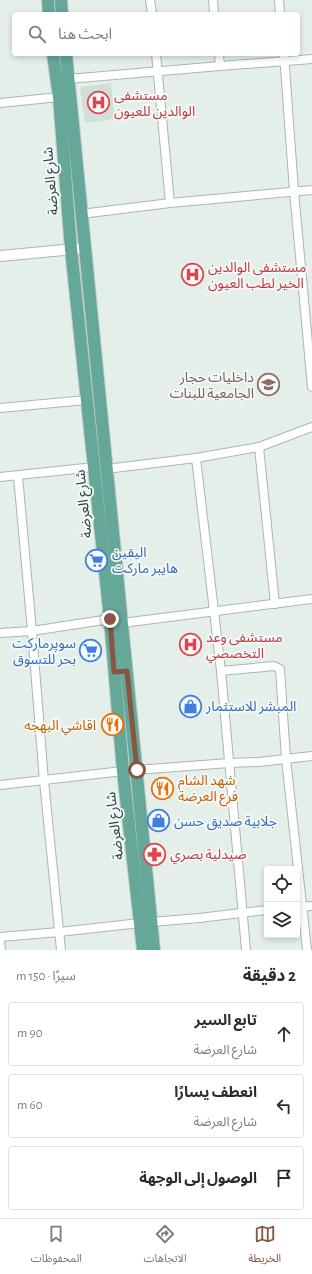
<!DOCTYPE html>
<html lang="ar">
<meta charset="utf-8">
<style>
body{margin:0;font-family:"Alegreya Sans","Noto Sans Arabic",sans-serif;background:#f7f7f7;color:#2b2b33;direction:rtl}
.controls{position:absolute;right:12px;bottom:12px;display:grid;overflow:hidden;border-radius:4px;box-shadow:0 2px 6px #0003}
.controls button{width:36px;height:36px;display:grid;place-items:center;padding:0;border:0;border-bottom:1px solid #e1e1e2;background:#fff;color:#2b2b33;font:20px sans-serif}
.stop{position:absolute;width:12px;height:12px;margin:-9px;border:3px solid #895442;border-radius:50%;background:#fff}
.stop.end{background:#895442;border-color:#fff;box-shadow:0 1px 4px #0008}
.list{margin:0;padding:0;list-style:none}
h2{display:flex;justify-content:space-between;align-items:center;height:52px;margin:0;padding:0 16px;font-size:17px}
h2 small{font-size:13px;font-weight:400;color:#7c7c81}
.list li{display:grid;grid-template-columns:26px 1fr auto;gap:12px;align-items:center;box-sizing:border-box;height:64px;margin:0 8px 8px;padding:0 8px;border:1px solid #e1e1e2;border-radius:4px}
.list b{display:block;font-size:15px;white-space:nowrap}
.list p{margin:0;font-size:13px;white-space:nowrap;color:#7c7c81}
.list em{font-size:13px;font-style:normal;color:#7c7c81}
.icon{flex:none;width:22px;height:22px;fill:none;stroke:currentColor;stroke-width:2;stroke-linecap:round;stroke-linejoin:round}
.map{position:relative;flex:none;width:312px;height:950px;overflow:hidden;direction:ltr}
.search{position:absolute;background:#fff;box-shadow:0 2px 6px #0003;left:12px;right:12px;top:12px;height:44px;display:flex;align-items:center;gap:10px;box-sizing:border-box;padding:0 14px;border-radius:4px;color:#7c7c81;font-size:15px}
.sheet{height:268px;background:#fff}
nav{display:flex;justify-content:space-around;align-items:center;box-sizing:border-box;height:56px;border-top:1px solid #e1e1e2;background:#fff;font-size:11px;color:#7c7c81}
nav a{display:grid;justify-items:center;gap:2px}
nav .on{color:#895442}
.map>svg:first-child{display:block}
.built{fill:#d2dfd9}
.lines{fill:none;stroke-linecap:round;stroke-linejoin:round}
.minor-casing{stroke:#a6b8b2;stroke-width:10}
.tertiary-casing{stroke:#a6b8b2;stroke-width:12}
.primary-casing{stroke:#c1cac8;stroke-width:14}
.minor{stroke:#fff;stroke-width:8}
.tertiary{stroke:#fff;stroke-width:10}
.primary{stroke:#65a799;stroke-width:12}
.route{stroke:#895442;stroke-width:5}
.labels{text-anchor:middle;stroke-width:3.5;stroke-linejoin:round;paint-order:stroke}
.health-label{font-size:14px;fill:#be3a42;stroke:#f5faf8;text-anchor:start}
.street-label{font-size:14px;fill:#22423b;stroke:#f5faf8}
.education-label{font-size:14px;fill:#785e54;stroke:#f5faf8;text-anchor:end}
.shop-label{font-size:14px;fill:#366cbe;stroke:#f5faf8;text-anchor:start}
.food-label{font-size:14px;fill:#c56008;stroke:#f5faf8;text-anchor:end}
</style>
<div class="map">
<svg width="312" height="950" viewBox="0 0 312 950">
<rect width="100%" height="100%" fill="#e4efea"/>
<polygon class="built" points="111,83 115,119 85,123 80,87"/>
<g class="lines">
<defs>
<g id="minor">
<polyline points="150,0 152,14"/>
<polyline points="213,0 214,14"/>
<polyline points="279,0 280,14"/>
<polyline points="156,54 170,203"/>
<polyline points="219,54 220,66"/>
<polyline points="284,54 294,191 312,387"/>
<polyline points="68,79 220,66 312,59"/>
<polyline points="0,103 59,97"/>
<polyline points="81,214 170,203 312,190"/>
<polyline points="0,408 86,400"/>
<polyline points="259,447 275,604"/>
<polyline points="196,458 221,671 246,950"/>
<polyline points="106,469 196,458 259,447 312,427"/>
<polyline points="18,476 32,631 44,781 61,950"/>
<polyline points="0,477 94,467"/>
<polyline points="122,623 312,599"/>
<polyline points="0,633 32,631 110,619"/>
<polyline points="221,671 274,666 280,669 286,759 307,950"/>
<polyline points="0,785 123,771 229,763 259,762 312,756"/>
<polyline points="297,907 312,906"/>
<polyline points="151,922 199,918 267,910"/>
<polyline points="0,937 59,932 140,923"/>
<polyline points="0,942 1,950"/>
</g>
<polyline id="tertiary" points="0,256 85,248"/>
<g id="primary">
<polyline points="48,0 49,14"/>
<polyline points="61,0 62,14"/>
<polyline points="53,54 59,97 71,249 110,619 123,771 143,950"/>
<polyline points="66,54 154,950"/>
</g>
</defs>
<use href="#minor" class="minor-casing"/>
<use href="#tertiary" class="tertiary-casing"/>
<use href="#primary" class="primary-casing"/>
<use href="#minor" class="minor"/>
<use href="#tertiary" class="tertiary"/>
<use href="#primary" class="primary"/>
</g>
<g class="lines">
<polyline class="route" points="110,619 114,672 127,671 137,770"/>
</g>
<defs>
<symbol id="hospital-ring" viewBox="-11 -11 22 22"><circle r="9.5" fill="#f5faf8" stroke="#e0444e" stroke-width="1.5"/><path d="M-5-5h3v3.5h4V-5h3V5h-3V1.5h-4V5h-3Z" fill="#e0444e"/></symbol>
<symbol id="university-ring" viewBox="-11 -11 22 22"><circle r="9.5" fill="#f5faf8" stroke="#8d6e63" stroke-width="1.5"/><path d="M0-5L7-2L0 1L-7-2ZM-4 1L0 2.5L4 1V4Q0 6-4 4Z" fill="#8d6e63"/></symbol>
<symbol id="supermarket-ring" viewBox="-11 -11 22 22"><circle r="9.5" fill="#f5faf8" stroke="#3f7fe0" stroke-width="1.5"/><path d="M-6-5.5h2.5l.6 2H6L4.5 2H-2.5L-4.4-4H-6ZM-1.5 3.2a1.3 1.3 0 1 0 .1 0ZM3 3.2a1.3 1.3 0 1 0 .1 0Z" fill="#3f7fe0"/></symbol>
<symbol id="shop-ring" viewBox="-11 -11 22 22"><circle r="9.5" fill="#f5faf8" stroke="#3f7fe0" stroke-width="1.5"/><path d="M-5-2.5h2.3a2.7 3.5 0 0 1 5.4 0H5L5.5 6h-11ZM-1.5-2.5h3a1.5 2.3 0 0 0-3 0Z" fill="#3f7fe0"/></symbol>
<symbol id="restaurant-ring" viewBox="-11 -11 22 22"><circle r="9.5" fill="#f5faf8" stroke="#e8710a" stroke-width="1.5"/><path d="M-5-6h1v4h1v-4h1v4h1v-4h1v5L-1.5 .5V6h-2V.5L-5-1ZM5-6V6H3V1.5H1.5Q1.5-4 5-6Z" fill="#e8710a"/></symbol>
<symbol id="pharmacy-ring" viewBox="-11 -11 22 22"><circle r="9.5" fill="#f5faf8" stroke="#e0444e" stroke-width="1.5"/><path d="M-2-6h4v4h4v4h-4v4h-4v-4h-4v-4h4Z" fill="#e0444e"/></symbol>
</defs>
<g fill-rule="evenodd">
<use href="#hospital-ring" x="86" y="90" width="25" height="25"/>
<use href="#hospital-ring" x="180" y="262" width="25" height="25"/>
<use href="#university-ring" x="256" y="372" width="25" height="25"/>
<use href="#supermarket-ring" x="84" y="548" width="25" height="25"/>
<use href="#hospital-ring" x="178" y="632" width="25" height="25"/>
<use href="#supermarket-ring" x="78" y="638" width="25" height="25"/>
<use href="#shop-ring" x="178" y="694" width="25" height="25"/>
<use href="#restaurant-ring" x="100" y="712" width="25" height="25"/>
<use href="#restaurant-ring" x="150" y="776" width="25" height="25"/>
<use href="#shop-ring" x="146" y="808" width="25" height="25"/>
<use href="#pharmacy-ring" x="142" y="842" width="25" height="25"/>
</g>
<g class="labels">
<g class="health-label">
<text x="114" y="100">مستشفى<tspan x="114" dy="16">الوالدين للعيون</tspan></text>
<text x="208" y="272">مستشفى الوالدين<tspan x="208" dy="16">الخير لطب العيون</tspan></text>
<text x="206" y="642">مستشفى وعد<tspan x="206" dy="16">التخصصي</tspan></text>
<text x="170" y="859">صيدلية بصري</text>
</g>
<g class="street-label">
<text transform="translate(50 181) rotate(-95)" y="5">شارع العرضة</text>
<text transform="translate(83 504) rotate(-96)" y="5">شارع العرضة</text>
<text transform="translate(114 826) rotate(-97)" y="5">شارع العرضة</text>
</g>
<g class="education-label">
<text x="254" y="382">داخليات حجار<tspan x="254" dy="16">الجامعية للبنات</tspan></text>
</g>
<g class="shop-label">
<text x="112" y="557">اليقين<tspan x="112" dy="16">هايبر ماركت</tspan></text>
<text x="76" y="648" text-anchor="end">سوپرمارکت<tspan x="76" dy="16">بحر للتسوق</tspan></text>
<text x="206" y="711">المبشر للاستثمار</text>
<text x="174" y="826">جلابية صديق حسن</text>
</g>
<g class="food-label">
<text x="96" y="730">اقاشي البهجه</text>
<text x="178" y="785" text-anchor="start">شهد الشام<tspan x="178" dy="16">فرع العرضة</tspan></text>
</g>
</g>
</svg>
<div class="controls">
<button><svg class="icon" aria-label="locate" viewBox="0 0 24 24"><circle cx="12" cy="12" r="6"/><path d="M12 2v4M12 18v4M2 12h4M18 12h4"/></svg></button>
<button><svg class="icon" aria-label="layers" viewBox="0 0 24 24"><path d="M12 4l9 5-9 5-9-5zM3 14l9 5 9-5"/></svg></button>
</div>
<div class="stop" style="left:137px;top:770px"></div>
<div class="stop end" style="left:110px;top:619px"></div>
<div class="search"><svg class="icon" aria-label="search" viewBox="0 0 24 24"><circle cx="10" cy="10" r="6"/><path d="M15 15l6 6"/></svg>ابحث هنا</div>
</div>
<section class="sheet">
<h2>2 دقيقة<small>سيرًا · 150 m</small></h2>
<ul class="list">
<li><svg class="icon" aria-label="ahead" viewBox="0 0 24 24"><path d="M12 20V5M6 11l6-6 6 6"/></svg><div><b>تابع السير</b><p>شارع العرضة</p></div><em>90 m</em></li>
<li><svg class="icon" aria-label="left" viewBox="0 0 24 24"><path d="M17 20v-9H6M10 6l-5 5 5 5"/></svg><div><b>انعطف يسارًا</b><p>شارع العرضة</p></div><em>60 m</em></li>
<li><svg class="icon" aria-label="arrive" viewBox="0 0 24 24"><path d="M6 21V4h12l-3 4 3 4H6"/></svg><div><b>الوصول إلى الوجهة</b></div></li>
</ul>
</section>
<nav>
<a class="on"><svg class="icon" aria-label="map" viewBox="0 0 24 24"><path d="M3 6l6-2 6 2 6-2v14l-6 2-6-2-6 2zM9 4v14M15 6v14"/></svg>الخريطة</a>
<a><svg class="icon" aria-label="directions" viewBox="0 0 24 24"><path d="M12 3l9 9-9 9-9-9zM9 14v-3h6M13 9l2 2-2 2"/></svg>الاتجاهات</a>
<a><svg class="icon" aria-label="saved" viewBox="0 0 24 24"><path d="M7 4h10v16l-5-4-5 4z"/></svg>المحفوظات</a>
</nav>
